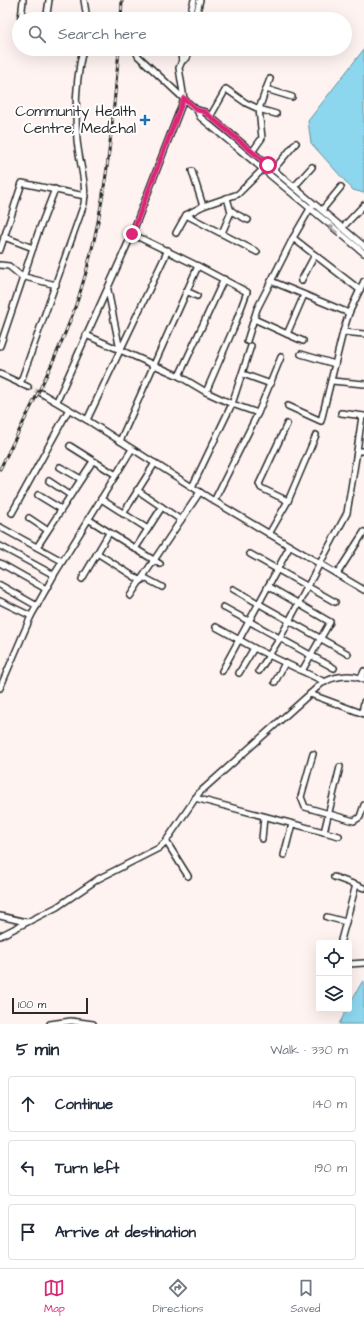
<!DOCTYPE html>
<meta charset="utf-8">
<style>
body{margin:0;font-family:"Architects Daughter",sans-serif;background:#f2f2f3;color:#1f2937}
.controls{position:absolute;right:12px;bottom:12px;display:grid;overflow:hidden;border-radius:4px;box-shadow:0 4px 16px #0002}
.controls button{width:36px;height:36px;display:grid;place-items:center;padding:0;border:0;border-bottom:1px solid #e0e1e3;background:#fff;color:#1f2937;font:20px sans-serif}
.scale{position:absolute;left:12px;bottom:10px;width:76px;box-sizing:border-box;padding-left:4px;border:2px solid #2b2b2b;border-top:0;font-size:11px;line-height:14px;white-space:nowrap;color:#2b2b2b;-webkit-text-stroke:3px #fff;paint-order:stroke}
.stop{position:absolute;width:12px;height:12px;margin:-9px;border:3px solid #db2777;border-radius:50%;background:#fff}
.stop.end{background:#db2777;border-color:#fff;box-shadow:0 1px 4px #0008}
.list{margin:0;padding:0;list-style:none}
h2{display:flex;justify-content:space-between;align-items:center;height:52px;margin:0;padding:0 16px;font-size:17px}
h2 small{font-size:13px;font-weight:400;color:#747a83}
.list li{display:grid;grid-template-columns:26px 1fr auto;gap:12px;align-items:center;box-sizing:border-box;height:56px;margin:0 8px 8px;padding:0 8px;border:1px solid #e0e1e3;border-radius:4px}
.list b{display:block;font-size:15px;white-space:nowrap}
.list em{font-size:13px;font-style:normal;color:#747a83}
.icon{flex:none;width:22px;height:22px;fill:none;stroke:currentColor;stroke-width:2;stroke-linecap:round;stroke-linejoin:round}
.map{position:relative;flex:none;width:364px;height:1024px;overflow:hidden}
.search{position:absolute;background:#fff;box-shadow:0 4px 16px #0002;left:12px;right:12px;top:12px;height:44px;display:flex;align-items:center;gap:10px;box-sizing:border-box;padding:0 14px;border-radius:22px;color:#747a83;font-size:15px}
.sheet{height:244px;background:#fff}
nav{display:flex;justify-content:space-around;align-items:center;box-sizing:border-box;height:56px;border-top:1px solid #e0e1e3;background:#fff;font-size:11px;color:#747a83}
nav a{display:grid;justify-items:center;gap:2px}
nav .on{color:#db2777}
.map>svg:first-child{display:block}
.water{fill:#8dd7ee;stroke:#6692a0}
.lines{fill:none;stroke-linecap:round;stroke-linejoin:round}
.minor-tunnel{stroke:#d4cbc9;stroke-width:5;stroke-dasharray:5 2.5;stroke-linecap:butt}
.minor-casing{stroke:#2b2b2b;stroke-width:8}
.minor{stroke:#fff;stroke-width:5}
.rail-casing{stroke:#2b2b2b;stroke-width:3}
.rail{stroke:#fff;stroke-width:1.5;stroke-dasharray:4.5;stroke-linecap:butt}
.oneway{fill:#a0a0a0}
.route{stroke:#db2777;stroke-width:5}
.poi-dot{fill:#1f6fb2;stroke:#fff;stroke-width:1.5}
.labels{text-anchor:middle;stroke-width:4;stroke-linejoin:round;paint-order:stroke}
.poi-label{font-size:15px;fill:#2b2b2b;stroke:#fff;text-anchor:end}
</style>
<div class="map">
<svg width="364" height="1024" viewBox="0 0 364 1024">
<rect width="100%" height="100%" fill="#fef3f0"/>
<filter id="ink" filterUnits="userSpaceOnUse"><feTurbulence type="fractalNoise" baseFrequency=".025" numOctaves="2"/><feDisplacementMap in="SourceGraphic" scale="8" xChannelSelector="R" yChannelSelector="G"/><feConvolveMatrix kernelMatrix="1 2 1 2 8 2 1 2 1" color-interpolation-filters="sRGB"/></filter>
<g filter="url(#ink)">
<g class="water">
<polygon points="364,49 364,193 353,190 311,143 308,121"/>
<polygon points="364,981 364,1024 339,1024 347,1009 349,1009 349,1005 362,982"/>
</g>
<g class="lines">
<polyline class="minor-tunnel" points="28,387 41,393"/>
<defs>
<g id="minor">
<polyline points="84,0 87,19"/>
<polyline points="47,14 49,0"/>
<polyline points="21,19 23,0"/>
<polyline points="189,19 194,0"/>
<polyline points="195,19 200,0"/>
<polyline points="182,49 181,55 182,61 187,58 189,49"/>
<polyline points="182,61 179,68 184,99 197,110 205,112 364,246"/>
<polyline points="266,89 270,79"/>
<polyline points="197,110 200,117 364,253"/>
<polyline points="210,117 226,89 246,103 259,109 266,89 292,97"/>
<polyline points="252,152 262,138 259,109 276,114"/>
<polyline points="273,170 296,143"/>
<polyline points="192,171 203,206"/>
<polyline points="294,187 312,167"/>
<polyline points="231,210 236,214 248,220"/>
<polyline points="322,210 341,187"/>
<polyline points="186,215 257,252"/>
<polyline points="342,228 364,205"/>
<polyline points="176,233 186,215 203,206 238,194 265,167"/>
<polyline points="222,233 231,212 227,198"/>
<polyline points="4,237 33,248"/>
<polyline points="293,238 360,290"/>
<polyline points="0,250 22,183 85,196"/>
<polyline points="0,265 9,266 21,276 56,285"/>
<polyline points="198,266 247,292 234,327 206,392"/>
<polyline points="271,281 349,313"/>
<polyline points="301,281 315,255"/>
<polyline points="108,290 120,350"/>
<polyline points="186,291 197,296"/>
<polyline points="254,319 287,334"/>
<polyline points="343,332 364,334"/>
<polyline points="86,335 179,376 206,392 232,404 258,413"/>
<polyline points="247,341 257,309 293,238 311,207"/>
<polyline points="303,341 287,334 304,295"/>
<polyline points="0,346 38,233 55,189"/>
<polyline points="301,354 335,364"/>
<polyline points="0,374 28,387"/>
<polyline points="243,374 271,384"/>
<polyline points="179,376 224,279"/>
<polyline points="332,381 364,384"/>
<path d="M20,384l64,-180c3,-21 -5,-42 -7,-64 -2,-29 -1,-62 6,-91"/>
<polyline points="41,393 87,420 214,501 364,590"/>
<polyline points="57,401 132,234 184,99 138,56 135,49"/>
<polyline points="288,406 321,421 343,332 349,313 364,281"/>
<polyline points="341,413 364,416"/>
<polyline points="362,416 357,451 364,451"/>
<polyline points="87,420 168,250"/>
<polyline points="287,424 259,484 261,488 288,501"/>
<polyline points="120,441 198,266 132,234"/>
<polyline points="70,446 116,475"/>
<polyline points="60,467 81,479"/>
<polyline points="49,481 70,495"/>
<polyline points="192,487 232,404 251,346"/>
<polyline points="137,490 181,520 200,492"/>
<polyline points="38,495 61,509"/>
<polyline points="101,499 148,529"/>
<polyline points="214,501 258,413 281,357"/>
<polyline points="12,513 69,409"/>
<polyline points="123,514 155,463"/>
<polyline points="29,518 47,530"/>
<polyline points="88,519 160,564"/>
<polyline points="0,527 62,561"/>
<polyline points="269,534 288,501 316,435"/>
<polyline points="0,546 54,575"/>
<polyline points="37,547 93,461"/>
<polyline points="135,549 162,507"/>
<polyline points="97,553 141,581"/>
<polyline points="250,554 335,602"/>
<polyline points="0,563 46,589"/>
<polyline points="337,574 364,532"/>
<polyline points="143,577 162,587"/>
<polyline points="82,579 109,533"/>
<polyline points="0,585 37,606"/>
<polyline points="268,586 330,622 302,671"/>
<polyline points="233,589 348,654"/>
<polyline points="130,596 181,520"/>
<polyline points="0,601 31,616"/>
<polyline points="223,607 334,668"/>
<polyline points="216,627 254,648 325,682"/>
<polyline points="222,671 290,546"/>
<polyline points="259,671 280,638 347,513 357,451"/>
<polyline points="239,673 254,648"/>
<polyline points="361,678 364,671"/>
<polyline points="275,682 285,663"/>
<polyline points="0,688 31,616 54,575 132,449"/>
<polyline points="310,694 364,714"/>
<polyline points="362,713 364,702"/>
<polyline points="313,754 301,797 305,807 354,821 360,817 364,805"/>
<polyline points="195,798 339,836"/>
<polyline points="324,832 340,767"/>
<polyline points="262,839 264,817"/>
<polyline points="166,841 188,876"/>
<polyline points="284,855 292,824"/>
<polyline points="334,877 364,888"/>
<polyline points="0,916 26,922"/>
<polyline points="327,917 346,922"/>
<path d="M0,936l57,-29 41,-28 61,-31 7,-7 33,-48 122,-109c12,-8 30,-11 43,-4"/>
<polyline points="341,940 356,885"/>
<polyline points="349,964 364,963"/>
<polyline points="50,1024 71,1021 93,1024"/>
</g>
</defs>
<use href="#minor" class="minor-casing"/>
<use href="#minor" class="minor"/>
<defs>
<g id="rail">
<polyline points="121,19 122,0"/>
<path d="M0,469c28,-57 59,-113 79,-173 26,-81 33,-163 40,-247"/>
</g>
</defs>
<use href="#rail" class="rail-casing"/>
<use href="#rail" class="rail"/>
</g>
<defs><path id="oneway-solid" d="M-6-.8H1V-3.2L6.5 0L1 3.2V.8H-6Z"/></defs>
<use class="oneway" href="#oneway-solid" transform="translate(333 229) rotate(-142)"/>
</g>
<g class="lines" filter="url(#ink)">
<polyline class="route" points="132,234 184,98 197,110 205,112 268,165"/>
</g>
<path class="poi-dot" d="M143 114h4v4h4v4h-4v4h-4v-4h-4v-4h4z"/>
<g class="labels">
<g class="poi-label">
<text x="136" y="116">Community Health<tspan x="136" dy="17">Centre, Medchal</tspan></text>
</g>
</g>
</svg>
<div class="controls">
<button><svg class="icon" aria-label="locate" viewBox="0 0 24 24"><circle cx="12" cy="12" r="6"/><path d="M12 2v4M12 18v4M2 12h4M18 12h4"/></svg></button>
<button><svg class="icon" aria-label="layers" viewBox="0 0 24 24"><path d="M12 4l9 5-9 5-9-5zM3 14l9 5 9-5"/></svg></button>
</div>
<div class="scale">100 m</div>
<div class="stop" style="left:268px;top:165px"></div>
<div class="stop end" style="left:132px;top:234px"></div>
<div class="search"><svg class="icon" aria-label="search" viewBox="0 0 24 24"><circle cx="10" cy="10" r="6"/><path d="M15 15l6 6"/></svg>Search here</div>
</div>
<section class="sheet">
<h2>5 min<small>Walk · 330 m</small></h2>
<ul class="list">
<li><svg class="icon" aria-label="ahead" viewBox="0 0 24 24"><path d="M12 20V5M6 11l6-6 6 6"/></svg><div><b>Continue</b></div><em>140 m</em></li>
<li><svg class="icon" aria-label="left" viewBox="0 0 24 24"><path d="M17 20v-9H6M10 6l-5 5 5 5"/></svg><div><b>Turn left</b></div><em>190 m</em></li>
<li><svg class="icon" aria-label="arrive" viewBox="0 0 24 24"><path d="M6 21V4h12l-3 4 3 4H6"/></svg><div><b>Arrive at destination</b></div></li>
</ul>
</section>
<nav>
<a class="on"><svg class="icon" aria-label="map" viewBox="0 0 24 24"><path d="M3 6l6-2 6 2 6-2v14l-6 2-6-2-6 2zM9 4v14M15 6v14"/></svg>Map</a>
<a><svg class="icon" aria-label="directions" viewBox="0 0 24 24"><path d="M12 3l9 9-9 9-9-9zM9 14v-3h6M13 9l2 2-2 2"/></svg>Directions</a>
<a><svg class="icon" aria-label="saved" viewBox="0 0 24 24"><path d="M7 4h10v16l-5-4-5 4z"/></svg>Saved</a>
</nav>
